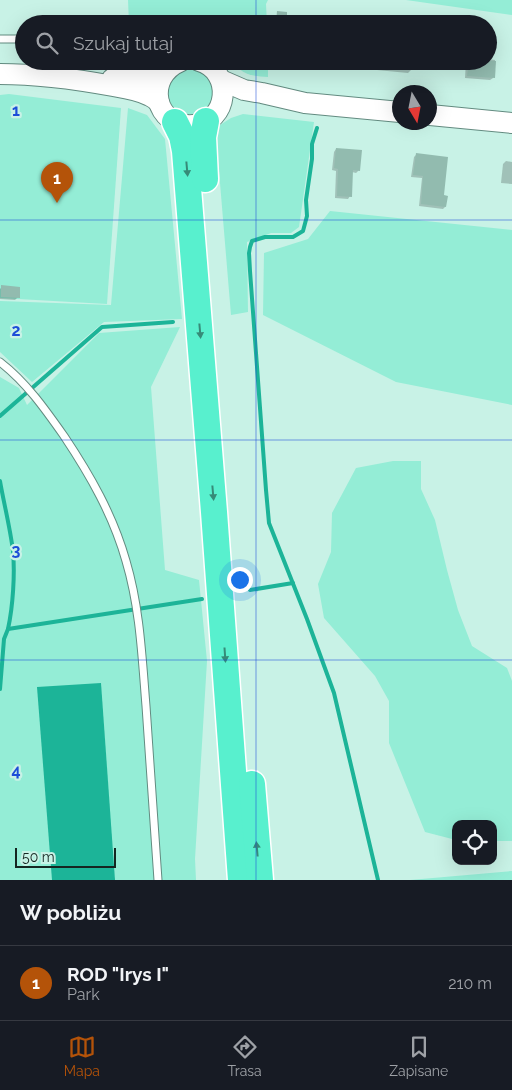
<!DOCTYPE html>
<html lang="pl">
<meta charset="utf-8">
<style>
body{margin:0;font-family:Raleway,sans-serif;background:#242831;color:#f1f3f6}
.controls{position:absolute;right:15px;bottom:15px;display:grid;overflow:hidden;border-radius:10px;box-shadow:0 5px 20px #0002}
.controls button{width:45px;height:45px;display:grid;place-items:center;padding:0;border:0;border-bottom:1px solid #363941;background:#171b24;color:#f1f3f6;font:25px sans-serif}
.compass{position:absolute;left:392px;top:85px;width:45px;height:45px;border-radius:50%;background:#171b24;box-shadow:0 5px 20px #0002;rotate:170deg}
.scale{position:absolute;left:15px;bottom:12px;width:101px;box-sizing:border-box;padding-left:5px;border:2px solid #152621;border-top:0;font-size:14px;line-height:18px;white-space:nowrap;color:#152621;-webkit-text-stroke:4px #c8f2e6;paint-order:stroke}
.you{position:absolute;left:239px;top:579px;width:18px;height:18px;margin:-12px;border:4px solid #fff;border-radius:50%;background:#1a73e8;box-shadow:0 0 0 8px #1a73e833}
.badge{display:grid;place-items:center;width:32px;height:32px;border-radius:50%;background:#b45309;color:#fff;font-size:16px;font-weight:700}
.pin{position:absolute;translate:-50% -41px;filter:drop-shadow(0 1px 2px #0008)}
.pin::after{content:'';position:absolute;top:26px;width:18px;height:15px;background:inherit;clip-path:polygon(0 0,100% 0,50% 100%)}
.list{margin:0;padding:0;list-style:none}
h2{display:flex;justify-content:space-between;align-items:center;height:65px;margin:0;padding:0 20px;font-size:21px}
h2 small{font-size:16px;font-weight:400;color:#9ea1a6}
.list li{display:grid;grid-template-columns:32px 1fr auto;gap:15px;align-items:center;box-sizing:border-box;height:75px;padding:0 20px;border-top:1px solid #363941}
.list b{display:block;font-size:19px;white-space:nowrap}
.list p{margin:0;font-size:16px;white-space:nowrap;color:#9ea1a6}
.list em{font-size:16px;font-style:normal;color:#9ea1a6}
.icon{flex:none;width:28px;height:28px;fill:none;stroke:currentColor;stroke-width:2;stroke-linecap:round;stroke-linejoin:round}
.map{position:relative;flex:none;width:512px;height:880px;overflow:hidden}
.search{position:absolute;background:#171b24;box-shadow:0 5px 20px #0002;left:15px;right:15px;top:15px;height:55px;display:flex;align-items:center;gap:12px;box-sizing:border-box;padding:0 18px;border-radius:28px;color:#9ea1a6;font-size:19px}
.sheet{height:140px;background:#171b24}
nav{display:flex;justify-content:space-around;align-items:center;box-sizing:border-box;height:70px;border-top:1px solid #363941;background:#171b24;font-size:14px;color:#9ea1a6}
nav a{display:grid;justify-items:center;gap:2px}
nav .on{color:#b45309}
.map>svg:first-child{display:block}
.green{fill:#94edd6}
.water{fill:#1cb498}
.shadow{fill:#0003}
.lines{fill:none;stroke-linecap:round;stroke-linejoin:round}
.stream{stroke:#1cb498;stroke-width:4}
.building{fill:#92bbaf}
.service-casing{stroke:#638b80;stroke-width:9}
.secondary-casing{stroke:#638b80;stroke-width:22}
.motorway-casing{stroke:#fff;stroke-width:29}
.service{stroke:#fff;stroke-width:7}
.secondary{stroke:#fff;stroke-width:20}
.motorway{stroke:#58f0ce;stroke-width:26}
.oneway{fill:#368b78}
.grid{fill:none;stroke:#1d4ed8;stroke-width:1;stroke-opacity:0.55}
.grid-label{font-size:16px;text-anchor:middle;font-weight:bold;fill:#1d4ed8;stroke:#c8f2e6;stroke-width:4.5;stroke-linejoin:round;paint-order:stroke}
</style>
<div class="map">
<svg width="512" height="880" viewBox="0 0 512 880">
<rect width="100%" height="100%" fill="#c8f2e6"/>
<g class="green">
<polygon points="128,0 268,0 266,4 267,24 129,24"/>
<polygon points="406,0 512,0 512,15"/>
<path d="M232,61h36v16c-16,-1 -26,-2 -36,-16z"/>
<path d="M186,67c15,0 18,7 27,17 0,5 1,11 -1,16 -7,20 -42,19 -45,-2 -1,-6 2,-14 3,-20z"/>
<polygon points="9,94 121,108 107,304 0,298 0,95"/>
<polygon points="128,108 147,115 165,139 182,319 104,322 32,382 0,352 0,301 111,305"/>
<polygon points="243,114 314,122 299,227 291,233 271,233 247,242 248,312 231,315 216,135 217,127 231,118"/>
<polygon points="330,211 512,230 512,405 396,382 263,315 264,253 308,239"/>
<polygon points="180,327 151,387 165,570 199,580 207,661 195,859 196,880 0,880 0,377 19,388 27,405 99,333"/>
<polygon points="393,461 421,461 421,489 435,520 447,570 458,610 472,646 507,668 512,681 512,841 493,841 493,824 456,824 456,840 425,832 389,743 389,701 375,676 324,618 318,584 331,552 332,513 356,468"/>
<polygon points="512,871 512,880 410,880"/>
</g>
<polygon class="water" points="101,683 115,880 52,880 37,687"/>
<g class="shadow">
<polygon points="313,16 329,17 329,24 310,24 310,18"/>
<polygon points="395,16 413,18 412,24 364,24 367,19 391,21 392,19"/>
<polygon points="488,32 490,32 488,59 495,60 493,78 490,80 465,78 466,61 488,61"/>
<polygon points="298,61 326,61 323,65 298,63"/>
<polygon points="378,61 412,61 411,70 408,73 377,70"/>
<polygon points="336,149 359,170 356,173 352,172 350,196 348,199 335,198 336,171 332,170 334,152"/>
<polygon points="416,155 443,196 445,207 443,209 419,206 422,178 411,177 414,157"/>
<polygon points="506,161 512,162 512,184 501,183 503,164"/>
<polygon points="2,287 18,297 15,300 0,299 0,289"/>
</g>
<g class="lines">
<g class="stream">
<polyline points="317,128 312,144 312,159 306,200 307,216 303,231 293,237 265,237 252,241 250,247 249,253 250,271 266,490 269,523 307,619 334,693 378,880"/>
<polyline points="0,416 102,327 173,322"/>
<path d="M0,481c4,23 10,46 13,70 2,23 0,55 -5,78"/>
<polyline points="250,590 293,583"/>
<polyline points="0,689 4,639 8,629 202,599"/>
</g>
</g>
<g class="building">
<polygon points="277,11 287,12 287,23 276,23"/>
<polygon points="469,61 496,61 495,78 467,76"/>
<polygon points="336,148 362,150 360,171 353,170 352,197 337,196 338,169 334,168"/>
<polygon points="416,153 448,157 444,195 448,196 446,207 421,204 423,176 413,175"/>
<polygon points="1,285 20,287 20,298 1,297"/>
</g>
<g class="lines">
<defs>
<g id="service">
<polyline points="0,39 24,39"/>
<polyline points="68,76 69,61"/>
<path d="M0,362c26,20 45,47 64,74 26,39 49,79 62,125 14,47 16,96 20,145 4,58 8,116 12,174"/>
</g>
<g id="secondary">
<path d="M181,61c-38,16 -26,67 12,64 36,-2 41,-54 6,-64"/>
<path d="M0,74c38,0 75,5 113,12 12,2 26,4 37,10 4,2 7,4 9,7"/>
<polyline points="112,79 148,76 166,70"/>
<polyline points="221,80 244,90 262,93 305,103 400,112"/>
<polyline points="430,115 512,123"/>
</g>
<g id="motorway">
<polyline points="175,122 182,136 185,151 214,512 241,880"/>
<polyline points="205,179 203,137 206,121"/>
<polyline points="252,784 260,880"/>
</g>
</defs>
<use href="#service" class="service-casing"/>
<use href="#secondary" class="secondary-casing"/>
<use href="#motorway" class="motorway-casing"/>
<use href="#service" class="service"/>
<use href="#secondary" class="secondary"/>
<use href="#motorway" class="motorway"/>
</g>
<defs><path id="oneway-solid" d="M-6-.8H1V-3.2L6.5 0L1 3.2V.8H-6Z" transform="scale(1.25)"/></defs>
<g class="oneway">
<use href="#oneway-solid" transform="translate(187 169) rotate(85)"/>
<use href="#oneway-solid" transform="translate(200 331) rotate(85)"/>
<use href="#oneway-solid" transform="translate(213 493) rotate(85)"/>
<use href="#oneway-solid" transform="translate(225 655) rotate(86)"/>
<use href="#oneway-solid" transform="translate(257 849) rotate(-95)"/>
</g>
<path class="grid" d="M256,0v24M256,61v819M0,220h512M0,440h512M0,660h512"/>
<g class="grid-label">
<text x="16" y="116">1</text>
<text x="16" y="336">2</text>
<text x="16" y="556">3</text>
<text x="16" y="776">4</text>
</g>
</svg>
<div class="controls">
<button><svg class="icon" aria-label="locate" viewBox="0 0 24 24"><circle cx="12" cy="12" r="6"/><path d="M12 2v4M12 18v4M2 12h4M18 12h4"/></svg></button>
</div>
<svg class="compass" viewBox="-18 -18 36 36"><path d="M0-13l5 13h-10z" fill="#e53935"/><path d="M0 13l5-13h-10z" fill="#9ea1a6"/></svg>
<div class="scale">50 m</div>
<div class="you"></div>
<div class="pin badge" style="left:57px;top:203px">1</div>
<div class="search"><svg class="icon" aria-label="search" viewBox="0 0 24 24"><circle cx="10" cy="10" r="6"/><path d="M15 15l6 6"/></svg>Szukaj tutaj</div>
</div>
<section class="sheet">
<h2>W pobliżu<small></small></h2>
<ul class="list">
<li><span class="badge">1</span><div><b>ROD &quot;Irys I&quot;</b><p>Park</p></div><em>210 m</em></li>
</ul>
</section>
<nav>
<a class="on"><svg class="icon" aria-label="map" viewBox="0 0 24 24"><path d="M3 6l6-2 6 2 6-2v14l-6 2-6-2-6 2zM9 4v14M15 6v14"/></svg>Mapa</a>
<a><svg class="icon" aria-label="directions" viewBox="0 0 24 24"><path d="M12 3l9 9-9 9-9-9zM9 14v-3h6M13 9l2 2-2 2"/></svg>Trasa</a>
<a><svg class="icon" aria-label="saved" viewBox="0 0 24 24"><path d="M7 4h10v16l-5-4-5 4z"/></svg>Zapisane</a>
</nav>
